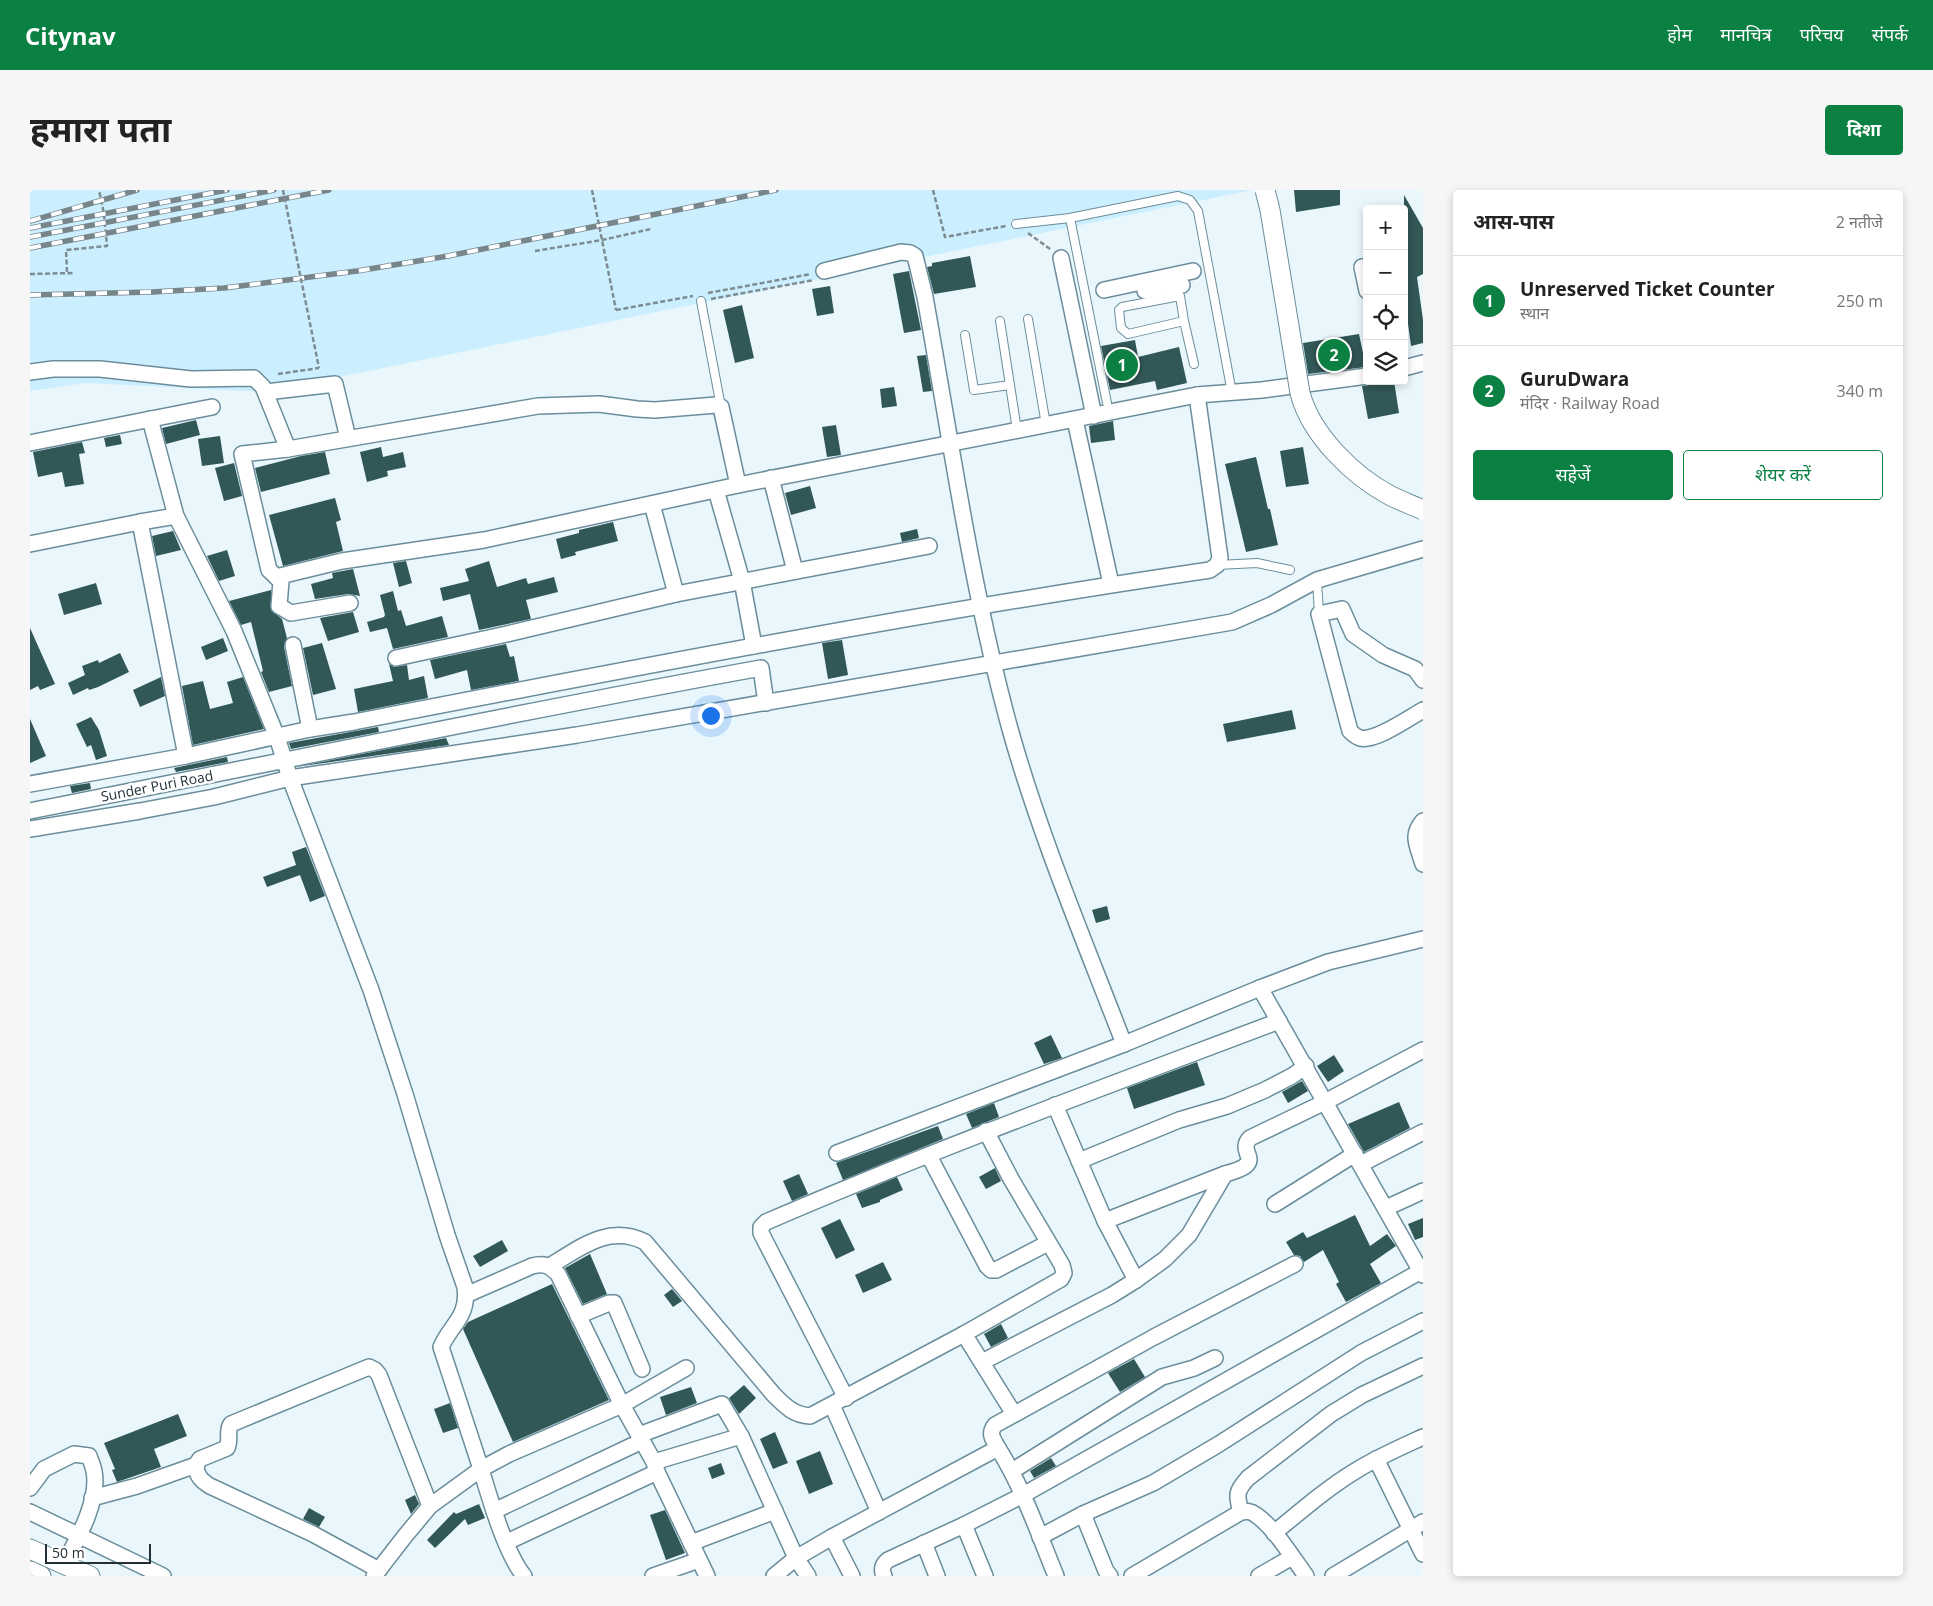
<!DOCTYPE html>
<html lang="hi">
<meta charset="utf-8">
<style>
body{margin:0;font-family:"Open Sans","Noto Sans Devanagari",sans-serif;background:#f6f6f6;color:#222}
.controls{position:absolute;right:15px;top:15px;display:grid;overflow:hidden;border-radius:5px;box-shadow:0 2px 8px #0003}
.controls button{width:45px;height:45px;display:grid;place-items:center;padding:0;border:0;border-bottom:1px solid #e0e0e0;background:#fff;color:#222;font:25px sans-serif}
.scale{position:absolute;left:15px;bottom:12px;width:106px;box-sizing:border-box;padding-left:5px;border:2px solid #233137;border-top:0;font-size:14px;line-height:18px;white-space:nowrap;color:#233137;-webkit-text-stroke:4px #fff;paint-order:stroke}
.you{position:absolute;left:680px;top:525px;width:18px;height:18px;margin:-12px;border:4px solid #fff;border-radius:50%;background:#1a73e8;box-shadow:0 0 0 8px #1a73e833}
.badge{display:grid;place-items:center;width:32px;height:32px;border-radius:50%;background:#0b8043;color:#fff;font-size:16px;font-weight:700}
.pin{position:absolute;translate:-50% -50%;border:2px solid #fff;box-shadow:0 1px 5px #0006}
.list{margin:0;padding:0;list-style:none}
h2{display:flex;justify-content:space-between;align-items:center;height:65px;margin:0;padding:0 20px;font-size:21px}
h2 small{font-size:16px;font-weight:400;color:#767676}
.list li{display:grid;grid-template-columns:32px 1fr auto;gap:15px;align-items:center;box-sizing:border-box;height:90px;padding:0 20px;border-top:1px solid #e0e0e0}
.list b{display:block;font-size:19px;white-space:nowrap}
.list p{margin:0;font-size:16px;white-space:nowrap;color:#767676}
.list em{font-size:16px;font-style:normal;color:#767676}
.actions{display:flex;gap:10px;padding:15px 20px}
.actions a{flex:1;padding:11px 0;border:1px solid #0b8043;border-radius:5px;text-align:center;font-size:18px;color:#0b8043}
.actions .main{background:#0b8043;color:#fff}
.icon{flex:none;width:28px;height:28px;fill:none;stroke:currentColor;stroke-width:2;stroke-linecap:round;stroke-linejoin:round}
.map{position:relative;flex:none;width:1393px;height:1386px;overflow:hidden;border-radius:5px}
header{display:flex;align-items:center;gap:30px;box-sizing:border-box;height:70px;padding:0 25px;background:#0b8043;color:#fff}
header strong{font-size:24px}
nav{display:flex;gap:28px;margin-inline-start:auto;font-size:18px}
.intro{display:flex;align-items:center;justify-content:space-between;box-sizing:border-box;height:120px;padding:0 30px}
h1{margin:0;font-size:35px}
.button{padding:12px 22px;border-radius:5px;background:#0b8043;color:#fff;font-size:18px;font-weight:700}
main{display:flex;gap:30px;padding:0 30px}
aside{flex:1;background:#fff;border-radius:5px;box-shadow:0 2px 8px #0003}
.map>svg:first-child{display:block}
.built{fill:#cbeffe}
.building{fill:#315756}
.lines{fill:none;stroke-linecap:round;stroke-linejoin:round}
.service-casing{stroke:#6b8d9b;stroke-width:10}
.minor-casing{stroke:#6b8d9b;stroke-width:18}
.tertiary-casing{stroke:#6b8d9b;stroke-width:21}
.path{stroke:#7e8c92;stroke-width:2.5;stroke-dasharray:5 2.5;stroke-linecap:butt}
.service{stroke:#fff;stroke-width:8}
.minor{stroke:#fff;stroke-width:15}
.tertiary{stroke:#fff;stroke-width:19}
.rail-casing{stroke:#78868c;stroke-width:5.5}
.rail{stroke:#fff;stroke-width:4;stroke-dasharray:11;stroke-linecap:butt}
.tertiary-bridge-casing{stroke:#6b8d9b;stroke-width:21;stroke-linecap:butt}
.path-bridge{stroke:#7e8c92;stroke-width:2.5;stroke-dasharray:5 2.5;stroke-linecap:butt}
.tertiary-bridge{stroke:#fff;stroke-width:19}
.labels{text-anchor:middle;stroke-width:5;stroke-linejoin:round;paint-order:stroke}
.street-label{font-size:14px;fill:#233137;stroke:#fff}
</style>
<header>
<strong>Citynav</strong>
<nav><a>होम</a><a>मानचित्र</a><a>परिचय</a><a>संपर्क</a></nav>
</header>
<div class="intro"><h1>हमारा पता</h1><a class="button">दिशा</a></div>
<main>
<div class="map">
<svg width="1393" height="1386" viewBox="0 0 1393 1386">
<rect width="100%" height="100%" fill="#e9f7fd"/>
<polygon class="built" points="0,0 1222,0 236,202 56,193 0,201"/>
<g class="building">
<polygon points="1264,0 1310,0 1310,15 1266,22"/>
<polygon points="1374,5 1393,38 1393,84 1387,87 1393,130 1393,153 1381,156 1374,104"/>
<polygon points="940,66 946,97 904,104 897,77 902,76 902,73"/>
<polygon points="879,81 891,140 874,143 863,84"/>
<polygon points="800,96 804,123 787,126 782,99"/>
<polygon points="712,115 724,168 705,173 693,120"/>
<polygon points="1329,144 1336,177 1278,184 1273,153"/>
<polygon points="1105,150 1108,167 1149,157 1157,193 1127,200 1125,191 1080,200 1071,156"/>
<polygon points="896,165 902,201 893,202 887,166"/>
<polygon points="1344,191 1364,191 1369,223 1338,229 1332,196 1339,195"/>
<polygon points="864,197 867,216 852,218 850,199"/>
<polygon points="166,230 170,245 136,254 132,238"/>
<polygon points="1083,231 1085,250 1061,253 1059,236"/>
<polygon points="806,235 811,265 797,267 792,237"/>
<polygon points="90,245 92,254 76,257 74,248"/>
<polygon points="190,246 194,273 172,276 168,249"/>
<polygon points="52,252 55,263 49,264 54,294 35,297 32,282 8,287 3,262"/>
<polygon points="351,257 353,267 373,262 376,277 357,281 358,286 337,292 330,262"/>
<polygon points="1273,257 1279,294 1256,297 1250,261"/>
<polygon points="295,262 300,284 231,302 225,278 271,266"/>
<polygon points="1226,267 1238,319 1240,319 1248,355 1216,362 1195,274"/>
<polygon points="204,273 212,306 194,311 185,278"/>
<polygon points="780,296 786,318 761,325 755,303"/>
<polygon points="305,308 311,330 306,332 313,361 253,376 239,325"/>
<polygon points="583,332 588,351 545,362 546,365 531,369 526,349 549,343 549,340"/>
<polygon points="887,339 889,348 872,352 870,343"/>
<polygon points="143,341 151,360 126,366 122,346"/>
<polygon points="197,360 205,386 189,391 177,366"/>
<polygon points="376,371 382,393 369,397 363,373"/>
<polygon points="459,371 467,397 496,388 498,394 524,387 528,402 496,410 501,429 449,440 440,404 413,411 410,398 439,391 435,379"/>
<polygon points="323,379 330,406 318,404 285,409 281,394 303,388 302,383"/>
<polygon points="66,393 72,414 34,425 28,404"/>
<polygon points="241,400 241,420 252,429 257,448 254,457 262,496 239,502 231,482 233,481 221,432 211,435 199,411"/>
<polygon points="363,401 368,421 371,420 376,436 412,426 418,447 363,459 357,438 340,442 337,432 354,427 355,425 350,405"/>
<polygon points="323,422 329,442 298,451 290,428"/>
<polygon points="0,438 25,494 10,500 8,496 0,500"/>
<polygon points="193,448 198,461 176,470 171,457"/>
<polygon points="812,450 818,485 798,489 792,453"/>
<polygon points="292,453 306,499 283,505 273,458"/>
<polygon points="476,454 480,467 484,466 489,491 441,500 437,480 405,489 400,470"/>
<polygon points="90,463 99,482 68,497 59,500 58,498 43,505 38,493 55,485 52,476 68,470 69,473"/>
<polygon points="359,474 364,477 377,475 379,490 394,486 398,508 328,522 324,499 363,491"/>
<polygon points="131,487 135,506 110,517 103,500"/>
<polygon points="213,487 234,539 163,555 152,496 173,491 180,519 203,513 197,492"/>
<polygon points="1262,520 1266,539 1197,552 1193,534"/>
<polygon points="61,527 69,540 77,566 66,570 61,555 57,557 46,534"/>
<polygon points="0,529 16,566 0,573"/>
<polygon points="348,537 349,542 261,559 259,553"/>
<polygon points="416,548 419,555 266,577 367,557"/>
<polygon points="197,567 198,572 146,582 144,578"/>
<polygon points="60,593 61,599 42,603 40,596"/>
<polygon points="276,657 295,706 280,712 270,685 237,697 233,687 266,675 262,662"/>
<polygon points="1077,716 1080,729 1066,733 1062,720"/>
<polygon points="1021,845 1032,868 1014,874 1004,853"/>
<polygon points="1304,865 1314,881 1298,892 1287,876"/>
<polygon points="1167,872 1175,895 1104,919 1097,898"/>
<polygon points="1272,891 1278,901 1258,913 1252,902"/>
<polygon points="1369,912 1380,938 1334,962 1318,934"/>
<polygon points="964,913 969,927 942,938 936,924"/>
<polygon points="908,936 913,949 813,990 806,973"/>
<polygon points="965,978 971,991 956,999 949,987"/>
<polygon points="769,984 778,1004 762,1011 753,991"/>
<polygon points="867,987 873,1000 850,1010 850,1012 832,1018 826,1004"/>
<polygon points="1325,1025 1340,1056 1357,1044 1366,1056 1340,1074 1351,1093 1316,1112 1306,1094 1309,1092 1293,1060 1274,1072 1270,1066 1264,1065 1256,1052 1273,1042 1277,1048"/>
<polygon points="1393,1028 1393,1047 1385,1050 1378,1034"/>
<polygon points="810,1029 825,1060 806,1069 791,1038"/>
<polygon points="472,1050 478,1061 450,1077 443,1066"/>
<polygon points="560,1064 577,1104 553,1114 535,1078"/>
<polygon points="853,1072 862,1090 833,1103 825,1085"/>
<polygon points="522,1094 579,1210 483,1252 433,1139 438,1132"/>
<polygon points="642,1099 652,1111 643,1117 634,1105"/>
<polygon points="971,1134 978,1148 961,1157 954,1144"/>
<polygon points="1104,1169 1115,1187 1090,1202 1078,1183"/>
<polygon points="714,1195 726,1208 709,1224 699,1208"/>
<polygon points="661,1197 667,1213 636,1225 630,1207"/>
<polygon points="420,1213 428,1238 413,1243 404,1219"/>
<polygon points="148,1224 157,1246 124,1259 131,1277 87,1292 82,1280 85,1279 74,1253"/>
<polygon points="745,1242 758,1273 743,1279 730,1249"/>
<polygon points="790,1261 803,1294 779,1304 766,1271"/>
<polygon points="1021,1268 1026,1276 1004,1288 1000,1281"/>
<polygon points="691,1273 695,1284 682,1289 678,1278"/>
<polygon points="385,1305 389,1314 381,1324 375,1310"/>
<polygon points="449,1314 455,1328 438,1335 435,1329 405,1358 397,1350 424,1322 426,1324"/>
<polygon points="279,1318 295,1327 289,1337 273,1329"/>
<polygon points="635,1320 655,1363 636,1370 620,1325"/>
</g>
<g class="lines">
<defs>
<g id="service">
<polyline points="1040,28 1077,213"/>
<polyline points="986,34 1040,28 1148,6 1160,10 1168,21 1202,203"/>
<polyline points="671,111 691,217"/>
<polyline points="998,129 1016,235"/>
<polyline points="970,131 987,240"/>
<polyline points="1154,131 1150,106 1092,117 1089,120 1091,138 1098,144 1154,131 1164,174"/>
<polyline points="935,145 944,200 980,195"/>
<polyline points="1187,375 1227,373 1260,380"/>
<polyline points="1287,390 1289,424"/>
</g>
<g id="minor">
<polyline points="1031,68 1064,226"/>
<polyline points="1332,77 1337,101"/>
<path d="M794,81l77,-19 9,1 5,3 10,41c26,144 46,290 85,432 30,107 74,211 114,315"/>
<polyline points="1074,100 1163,81"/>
<polyline points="1115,101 1152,95"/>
<polyline points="1374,178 1393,173"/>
<polyline points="0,182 23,179 70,179 161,189 224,188 233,197 258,259"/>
<polyline points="236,202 305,194 318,248"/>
<path d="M120,229l26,97 58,115 43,106 13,41 81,212 34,104 42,141 18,52c4,30 -14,37 -24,60l40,122 -51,37 -25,30 -31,40"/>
<polyline points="1045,230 1081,394"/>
<polyline points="0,253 182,217"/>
<polyline points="741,288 765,381"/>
<polyline points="686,300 712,391 724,456"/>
<polyline points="622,314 646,404"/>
<polyline points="146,326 110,332 156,566"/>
<polyline points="0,354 110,332"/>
<polyline points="246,387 312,371 454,350 708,295 1167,205 1232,200 1337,186"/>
<polyline points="320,413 261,423 249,416 251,391 239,380 212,264 258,259 508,216 569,214 607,219 625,220 686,215 691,217 708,295"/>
<polyline points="263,455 280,539"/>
<polyline points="366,468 477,444 646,404 899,356"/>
<path d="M1393,490l-8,-11 -32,-14 -30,-21 -11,-25 -23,5 31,117c3,3 7,6 10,7 15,4 49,-20 63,-28"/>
<path d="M0,594l156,-28 124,-27 44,-7c284,-55 569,-110 856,-152l7,-5 3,-7 -23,-163"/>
<path d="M0,621c244,-48 487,-99 731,-143l5,35"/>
<path d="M1393,631c-13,15 -5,25 0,43"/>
<polyline points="0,639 110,621 184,607 260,588 547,545 1202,432 1241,415 1287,390 1393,359"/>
<polyline points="1230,798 1393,1085"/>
<polyline points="1025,915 1075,1031 1106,1090"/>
<polyline points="807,963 1094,854 1230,798 1298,772 1393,749"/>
<polyline points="899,966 957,1076 961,1080 966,1080 1018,1053"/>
<polyline points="1049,971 1149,930 1197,916 1235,900 1262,886 1276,876"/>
<polyline points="1331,974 1393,942"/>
<polyline points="1245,1014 1325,964"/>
<polyline points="1356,1018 1393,1001"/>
<polyline points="1075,1031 1195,984"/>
<path d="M520,1076c31,-19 59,-42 95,-24l129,153c12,12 20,20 36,21l154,-82 97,-55 3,-6 -2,-8 -51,-86 -25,-48"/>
<path d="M436,1105l66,-29c12,-3 17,-1 26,8l64,131 -113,49 -28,15c9,30 24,83 43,107"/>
<polyline points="548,1126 579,1113 584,1113 612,1179"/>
<polyline points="934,1144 984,1224"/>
<path d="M952,1172l130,-67 24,-15 29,-21 24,-24 36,-61c45,-12 10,-20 25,-36l75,-36 98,-52"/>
<polyline points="656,1178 592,1215 624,1272 627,1282 677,1386"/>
<path d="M816,1208l-85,-165v-6l5,-5c169,-73 341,-136 513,-201"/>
<polyline points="802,1215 849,1322"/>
<path d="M609,1245l83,-31 19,32 55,122 36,-21 166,-89c-5,-9 -10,-14 -3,-23l159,-88 141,-73"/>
<path d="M968,1258c25,40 40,84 58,128"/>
<polyline points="1346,1269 1393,1364"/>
<polyline points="624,1272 711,1246"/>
<polyline points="982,1281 1132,1187 1164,1178 1185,1168"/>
<path d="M0,1298l14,-19 30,-15 15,2c2,5 4,10 5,15 6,29 -17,69 -30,93"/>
<polyline points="62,1308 107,1296 166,1275"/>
<polyline points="464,1321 612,1251"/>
<polyline points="0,1322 133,1386"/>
<path d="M1211,1322c-5,-17 -5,-21 7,-34l83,-64 31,-19 61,-29"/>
<polyline points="1053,1324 1076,1381 1080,1386"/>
<polyline points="934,1335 955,1386"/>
<path d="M1244,1343c27,-22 53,-45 83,-63 21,-13 44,-23 66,-33"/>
<polyline points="802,1347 822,1386"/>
<polyline points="1010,1347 1053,1324 1123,1293 1189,1254 1331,1163 1393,1131"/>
<polyline points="477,1352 627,1282"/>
<polyline points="661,1353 745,1321"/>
<polyline points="894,1353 907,1386"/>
<path d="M349,1380l-66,-36 -103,-48c-8,-5 -14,-10 -14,-21l4,-6 27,-11c4,-8 -1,-17 4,-24l138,-57 6,3 4,5 51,131"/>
<polyline points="623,1386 669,1370"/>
<polyline points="744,1386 766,1368 778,1386"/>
<path d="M854,1386c-3,-7 -2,-11 4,-16l76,-35 59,-30 398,-224"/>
<path d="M1102,1386l109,-64c6,-1 10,-1 15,3 18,12 37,43 50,61"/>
<polyline points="1229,1386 1262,1367"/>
<polyline points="1303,1386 1393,1332"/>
</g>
<g id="tertiary">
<polyline points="0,1359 60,1386"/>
<polyline points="0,1381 11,1386"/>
</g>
</defs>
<use href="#service" class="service-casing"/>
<use href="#minor" class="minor-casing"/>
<use href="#tertiary" class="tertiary-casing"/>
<g class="path">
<polyline points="903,0 915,47 976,36"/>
<polyline points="998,43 1020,59"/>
<polyline points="505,61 572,50 621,39"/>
<polyline points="37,82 36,60 77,56 74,24 69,0"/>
<polyline points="0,84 43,83"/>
<polyline points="678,103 781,84"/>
<polyline points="681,109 784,90"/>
<polyline points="586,120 663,106"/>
<polyline points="248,184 289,178"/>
</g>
<use href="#service" class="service"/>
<use href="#minor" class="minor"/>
<use href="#tertiary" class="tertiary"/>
<defs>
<g id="rail">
<polyline points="0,31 107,0"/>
<polyline points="0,38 197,0"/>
<polyline points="0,47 244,0"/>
<polyline points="0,58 299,0"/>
<polyline points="0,105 122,102 194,98 327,81 418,66 746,0"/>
</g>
</defs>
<use href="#rail" class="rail-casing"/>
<use href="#rail" class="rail"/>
<defs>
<path id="tertiary-bridge" d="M1235,0l5,20 30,183c11,42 53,83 91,103 10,5 21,9 32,14"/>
</defs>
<use href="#tertiary-bridge" class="tertiary-bridge-casing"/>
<g class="path-bridge">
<polyline points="253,0 289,178"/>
<polyline points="562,0 586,120"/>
</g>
<use href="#tertiary-bridge" class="tertiary-bridge"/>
</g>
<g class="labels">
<g class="street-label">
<text transform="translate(127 596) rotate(-11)" y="5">Sunder Puri Road</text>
</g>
</g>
</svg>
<div class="controls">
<button>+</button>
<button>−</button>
<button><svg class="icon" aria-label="locate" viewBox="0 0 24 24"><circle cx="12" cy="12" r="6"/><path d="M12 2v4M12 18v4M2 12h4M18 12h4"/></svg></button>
<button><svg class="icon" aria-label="layers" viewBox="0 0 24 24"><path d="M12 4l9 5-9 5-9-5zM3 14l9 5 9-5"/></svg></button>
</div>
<div class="scale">50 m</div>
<div class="you"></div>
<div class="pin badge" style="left:1092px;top:175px">1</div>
<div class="pin badge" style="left:1304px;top:165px">2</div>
</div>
<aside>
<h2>आस-पास<small>2 नतीजे</small></h2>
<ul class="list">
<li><span class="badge">1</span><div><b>Unreserved Ticket Counter</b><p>स्थान</p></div><em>250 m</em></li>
<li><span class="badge">2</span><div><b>GuruDwara</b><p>मंदिर · Railway Road</p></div><em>340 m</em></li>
</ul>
<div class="actions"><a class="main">सहेजें</a><a>शेयर करें</a></div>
</aside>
</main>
